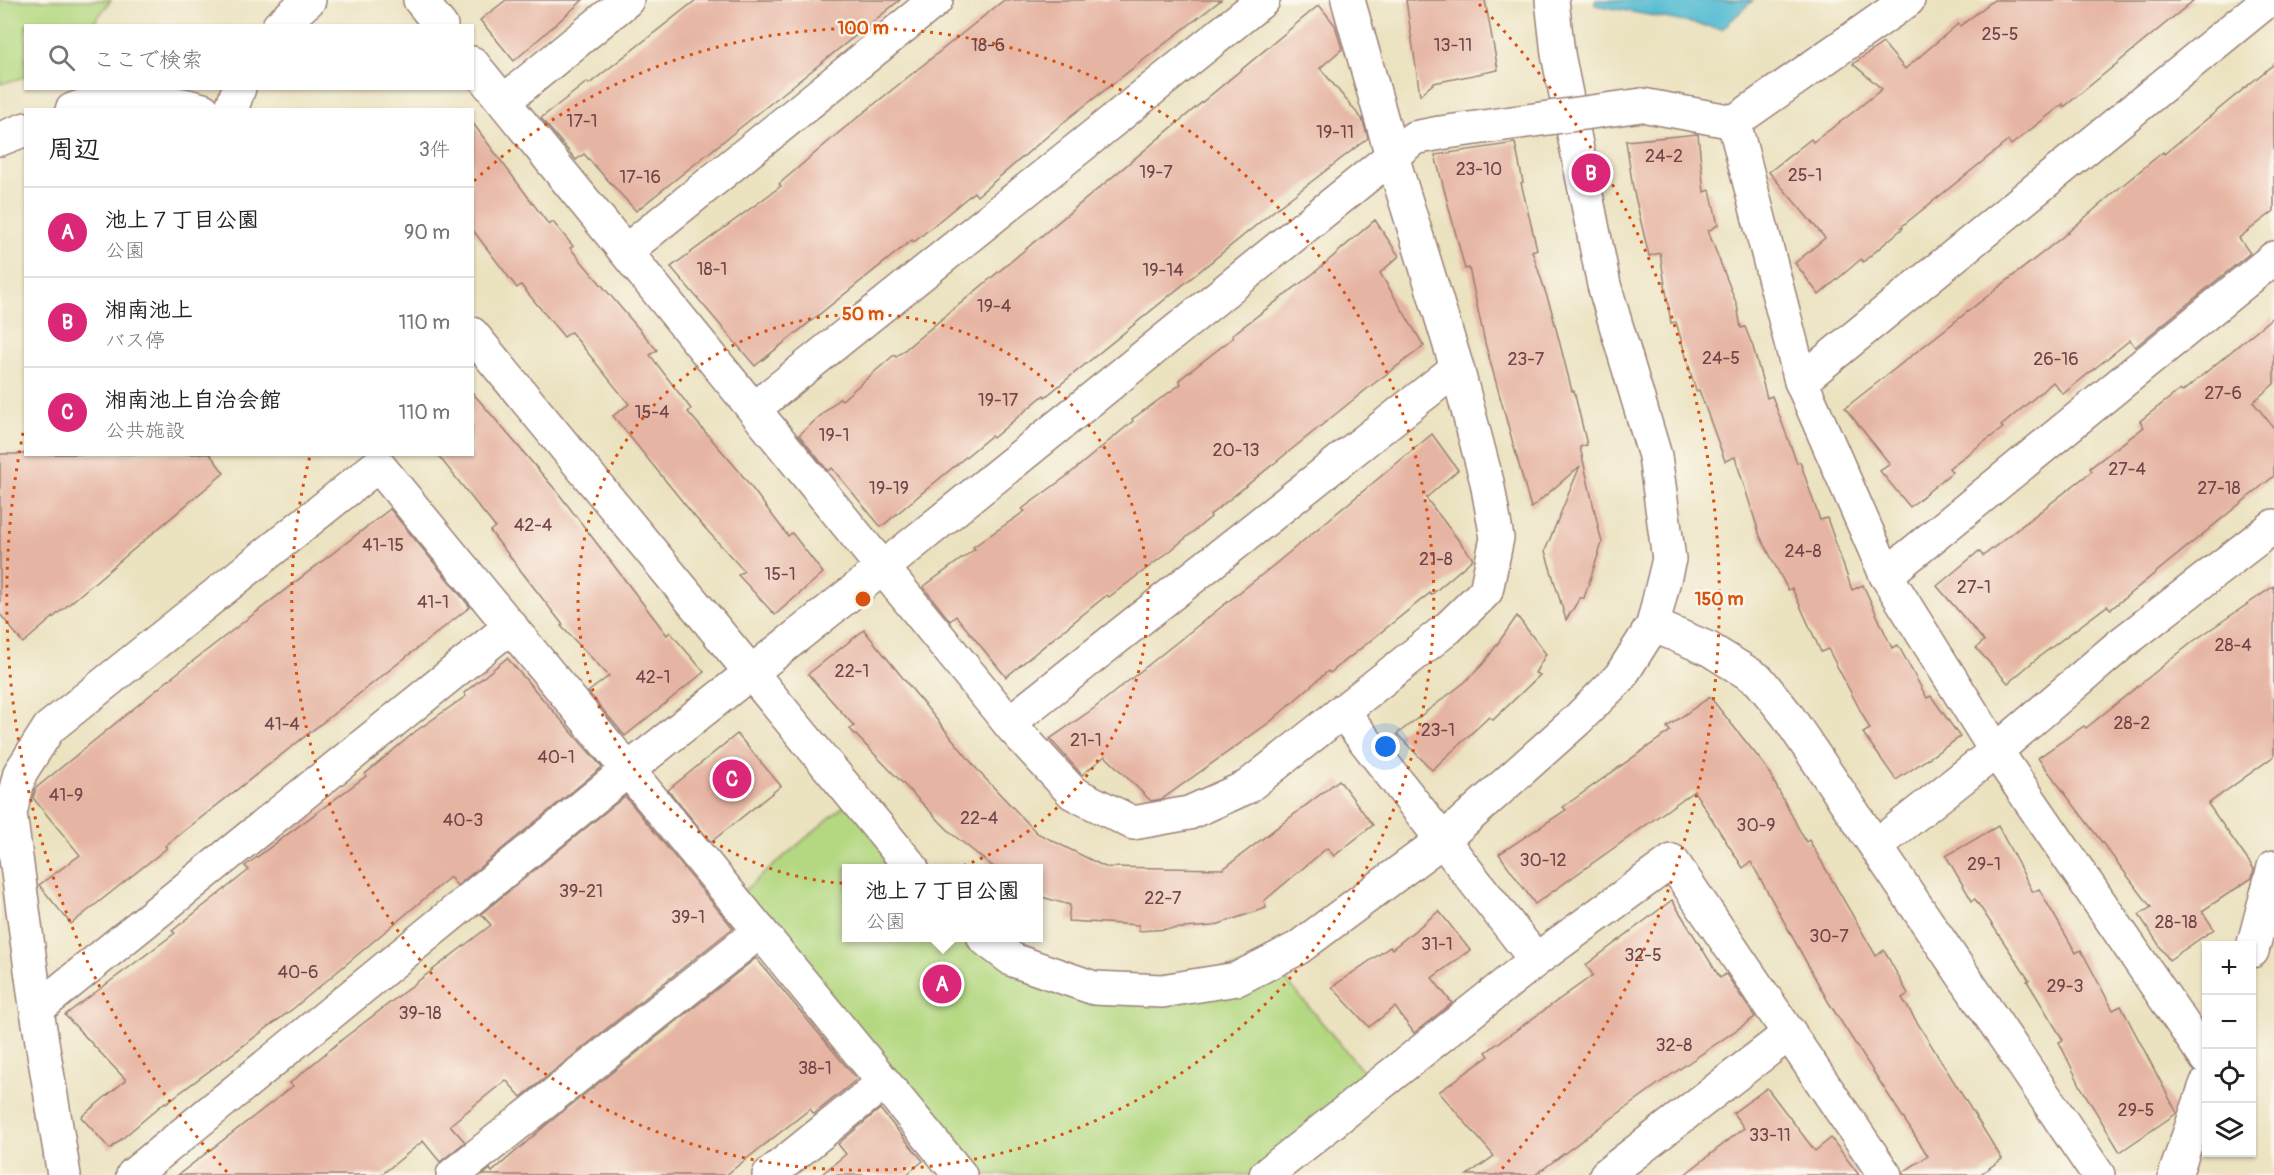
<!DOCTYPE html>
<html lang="ja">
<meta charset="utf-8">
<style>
body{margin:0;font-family:Pangolin,"Klee One",sans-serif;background:#f6f6f6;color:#222}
.controls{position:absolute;right:18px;bottom:18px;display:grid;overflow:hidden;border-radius:0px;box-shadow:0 2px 4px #0004}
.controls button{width:54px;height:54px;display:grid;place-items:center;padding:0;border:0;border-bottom:2px solid #e0e0e0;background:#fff;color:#222;font:30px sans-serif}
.you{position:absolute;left:1386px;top:747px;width:21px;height:21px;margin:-15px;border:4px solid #fff;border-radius:50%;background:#1a73e8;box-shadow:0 0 0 9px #1a73e833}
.badge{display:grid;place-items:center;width:39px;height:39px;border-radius:50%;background:#db2777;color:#fff;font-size:20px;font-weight:700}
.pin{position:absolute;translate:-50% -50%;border:3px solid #fff;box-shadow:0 2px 6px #0006}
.popup{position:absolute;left:842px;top:864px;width:201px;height:78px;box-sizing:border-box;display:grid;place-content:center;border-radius:0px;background:#fff;filter:drop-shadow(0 2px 4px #0005);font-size:20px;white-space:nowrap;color:#767676}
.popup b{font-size:22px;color:#222}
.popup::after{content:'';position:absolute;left:50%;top:100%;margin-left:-12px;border:12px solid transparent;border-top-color:#fff}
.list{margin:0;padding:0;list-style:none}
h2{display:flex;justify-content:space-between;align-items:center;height:78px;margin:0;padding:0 24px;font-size:26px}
h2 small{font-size:20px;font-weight:400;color:#767676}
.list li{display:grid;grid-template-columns:39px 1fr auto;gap:18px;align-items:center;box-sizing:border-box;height:90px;padding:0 24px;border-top:2px solid #e0e0e0}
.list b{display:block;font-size:22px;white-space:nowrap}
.list p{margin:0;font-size:20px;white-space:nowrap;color:#767676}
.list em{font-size:20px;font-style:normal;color:#767676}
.icon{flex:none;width:33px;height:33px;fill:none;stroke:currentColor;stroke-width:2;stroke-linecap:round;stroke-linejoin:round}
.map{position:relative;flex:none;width:2274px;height:1175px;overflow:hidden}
.search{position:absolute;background:#fff;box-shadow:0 2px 4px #0004;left:24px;top:24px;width:450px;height:66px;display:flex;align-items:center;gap:15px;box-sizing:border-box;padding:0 21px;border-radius:0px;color:#767676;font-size:22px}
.panel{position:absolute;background:#fff;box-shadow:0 2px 4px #0004;left:24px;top:108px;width:450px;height:348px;border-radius:0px}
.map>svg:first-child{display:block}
.green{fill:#b4d881;stroke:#7f7c56;stroke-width:1.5}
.water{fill:#53bcd1;stroke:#4e6e7e;stroke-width:1.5}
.building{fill:#e6b4a2}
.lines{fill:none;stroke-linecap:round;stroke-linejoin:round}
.minor-casing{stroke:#9a8076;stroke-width:36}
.minor{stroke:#fff;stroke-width:33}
.minor-bridge-casing{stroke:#9a8076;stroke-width:36;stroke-linecap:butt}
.minor-bridge{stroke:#fff;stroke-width:33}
.ring{fill:none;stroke:#d8530f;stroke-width:3;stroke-dasharray:3 6}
.labels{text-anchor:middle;stroke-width:4.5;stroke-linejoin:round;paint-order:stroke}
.number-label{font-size:18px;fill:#714449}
.centre{fill:#d8530f;stroke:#fbf7ec;stroke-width:3}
.ring-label{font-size:18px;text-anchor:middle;font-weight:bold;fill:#d8530f;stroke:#fbf7ec;stroke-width:4.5;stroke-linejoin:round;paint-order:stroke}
</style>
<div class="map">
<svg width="2274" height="1175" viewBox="0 0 2274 1175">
<rect width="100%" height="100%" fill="#fbf7ec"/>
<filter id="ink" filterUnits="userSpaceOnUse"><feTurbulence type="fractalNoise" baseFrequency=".0167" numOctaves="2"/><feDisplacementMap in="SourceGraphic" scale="12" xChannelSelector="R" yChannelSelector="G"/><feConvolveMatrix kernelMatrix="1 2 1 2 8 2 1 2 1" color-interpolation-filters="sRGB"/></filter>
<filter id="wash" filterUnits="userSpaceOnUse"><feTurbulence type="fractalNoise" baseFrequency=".008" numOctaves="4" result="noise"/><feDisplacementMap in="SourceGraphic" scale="24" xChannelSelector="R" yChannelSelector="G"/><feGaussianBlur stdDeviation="1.35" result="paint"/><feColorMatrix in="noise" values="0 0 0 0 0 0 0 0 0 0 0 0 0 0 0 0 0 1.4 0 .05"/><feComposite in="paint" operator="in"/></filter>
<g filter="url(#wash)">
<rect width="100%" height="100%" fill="#ebe2c0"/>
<g class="green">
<polygon points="0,0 111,0 92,25 26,26 25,77 0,84"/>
<polygon points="853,798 912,868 846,868 846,938 984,938 1094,988 1271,962 1376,1087 1266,1175 960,1175 734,899"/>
</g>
<polygon class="water" points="1595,0 1753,0 1722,29 1595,5"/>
<g id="blocks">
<g class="building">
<polygon points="506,0 583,0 514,61 480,20"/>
<polygon points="696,0 900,0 636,211 584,154 576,160 541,118 587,82 589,84"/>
<polygon points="1004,0 1221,0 1070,117 977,196 974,192 914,242 912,240 755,366 671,267 781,186 779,184 842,130"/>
<polygon points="1406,0 1485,0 1498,70 1434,83 1420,95"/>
<polygon points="1994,0 2194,0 2064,107 2063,104 2011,145 2008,141 1901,227 1903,228 1863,262 1861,259 1819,295 1795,263 1825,238 1769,172 1811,139 1813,142 1847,117 1882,89 1853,64 1883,43 1905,69 1958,24 1960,26"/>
<polygon points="1319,5 1335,25 1342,49 1320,68 1362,119 1368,138 1276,209 1045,397 1044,395 993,438 991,436 881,527 832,468 828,471 799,435 840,398 842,400 894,355 896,357"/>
<polygon points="2274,64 2274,211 2239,238 2250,253 2135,347 2130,340 2063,394 2053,382 2001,426 2003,428 1949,468 1952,472 1910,507 1880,471 1890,464 1845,408 2060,239 2118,189 2163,152 2164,154"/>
<polygon points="472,122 549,225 553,222 573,246 570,248 657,350 650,355 691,409 688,412 739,471 788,536 792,533 823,573 775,615 738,575 744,571 695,517 613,416 629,404 571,332 564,337 521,285 517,288 472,229"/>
<polygon points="1698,134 1704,192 1710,190 1718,225 1708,231 1737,305 1741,328 1745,327 1753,347 1767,398 1772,396 1797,463 1800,462 1820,520 1827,518 1852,590 1863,585 1892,648 1898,645 1927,698 1931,696 1960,737 1896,780 1863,733 1870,729 1828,649 1821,652 1792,588 1788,590 1760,536 1735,457 1725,461 1699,390 1696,391 1676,322 1671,323 1660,253 1649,256 1633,188 1626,141"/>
<polygon points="1515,143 1523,182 1521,183 1537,249 1532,251 1551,309 1572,391 1574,391 1587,445 1580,447 1602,543 1584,598 1580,598 1566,620 1545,551 1580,466 1531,508 1485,343 1469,268 1465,269 1435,155"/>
<polygon points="1375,220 1399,256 1380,273 1424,346 1368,388 1210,515 1211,517 1170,551 1109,597 1107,595 1006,677 956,616 950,621 923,587 975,549 973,547 1025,511 1022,509 1067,476 1133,421 1132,419 1181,384 1179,380 1234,337 1232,335 1314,273"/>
<polygon points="2274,316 2274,384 2253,402 2274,428 2274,476 2111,609 2107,606 2040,656 2008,683 1976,648 1984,641 1937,586 1979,551 1983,556 2092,471 2090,468 2144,427 2140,421 2180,390 2182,392"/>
<polygon points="472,392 559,494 667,635 670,632 704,672 625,736 588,692 609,676 561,626 563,625 490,531 495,527 437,454 472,454"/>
<polygon points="1432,434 1458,470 1426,498 1473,559 1431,595 1430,593 1330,673 1328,671 1270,722 1162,799 1151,801 1105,756 1082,775 1050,739 1093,709 1274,565"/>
<polygon points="0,454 210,454 224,473 23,643 0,614"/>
<polygon points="390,509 470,607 165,846 167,848 71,924 39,885 80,855 33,798 36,788 176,674"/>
<polygon points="2274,586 2274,756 2208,804 2254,869 2252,878 2202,911 2214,929 2169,960 2139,915 2151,907 2038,758 2084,726 2086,728 2195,640"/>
<polygon points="1517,616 1546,654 1535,673 1540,675 1493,720 1489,717 1432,770 1397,734 1465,682 1484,663"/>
<polygon points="864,630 980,773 1037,833 1105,867 1223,869 1339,780 1373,825 1334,856 1327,848 1264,901 1266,908 1213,926 1139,931 1139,925 1068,921 1070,905 1038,896 1038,868 995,868 952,834 850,729 854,726 808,674"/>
<polygon points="507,658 602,767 457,886 450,877 294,1008 166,1103 165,1102 110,1149 81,1117 126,1080 65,1015 175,933 172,931 249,870 245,866 366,776 365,774 416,731 466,696 464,693"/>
<polygon points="1710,697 1766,767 1806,842 1809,840 1876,956 1884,950 1908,994 1902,998 2002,1159 1979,1175 1904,1175 1903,1172 1928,1156 1829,1003 1751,862 1743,868 1694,791 1535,904 1499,854 1566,810 1563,807 1670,731 1667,727"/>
<polygon points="737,734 781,786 711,842 668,790"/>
<polygon points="625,796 733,928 521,1097 506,1080 450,1125 465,1142 440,1162 423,1141 381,1175 178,1175 293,1086 290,1083 344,1038 491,925 481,914"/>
<polygon points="1998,826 2033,892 2039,889 2076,953 2081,950 2113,1010 2121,1006 2177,1113 2120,1152 2082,1089 2059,1042 2063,1040 2027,981 2029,980 1975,899 1972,901 1946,856"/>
<polygon points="1672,900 1720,978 1726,974 1755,1017 1658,1084 1535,1175 1467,1175 1494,1156 1439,1092 1489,1056 1486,1052 1593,975 1586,965"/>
<polygon points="1439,911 1470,950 1432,978 1452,1003 1414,1033 1395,1007 1369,1027 1332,987 1390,947 1392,949"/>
<polygon points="756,958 855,1077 856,1080 814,1114 810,1109 726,1175 483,1175 490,1169 492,1172 546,1125"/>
<polygon points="1767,1088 1815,1151 1831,1138 1859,1175 1684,1175 1744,1128 1733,1113"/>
<polygon points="880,1109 923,1161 906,1175 821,1175 846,1154 838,1144"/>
</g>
</g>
</g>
<g filter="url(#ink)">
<use href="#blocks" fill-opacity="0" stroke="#9a8076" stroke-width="1.5"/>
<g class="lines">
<defs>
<g id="minor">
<polyline points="420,0 441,26"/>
<polyline points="1348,0 1392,156 1414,138 1440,133"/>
<polyline points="1908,0 1734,122 1801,381 1886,575 1996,751 2206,1058"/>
<polyline points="279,26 309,0"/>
<polyline points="504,101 627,0"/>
<polyline points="1642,105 1734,122"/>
<path d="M72,110c36,-15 94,-11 131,0"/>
<polyline points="231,110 239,88"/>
<polyline points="0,139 26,129"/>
<polyline points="626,251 936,0"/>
<polyline points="472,334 912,868"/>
<polyline points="1801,381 2268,0"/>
<polyline points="755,408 1263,0"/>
<polyline points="1886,575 2274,258"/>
<polyline points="1653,625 1709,649 1759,680 1787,715 2098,1175"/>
<polyline points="1009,723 1457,368"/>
<polyline points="1876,846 1996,751 2121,644 2274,526"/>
<polyline points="984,938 1013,960 1094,988 1162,991 1237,979 1298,948 1444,839 1576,721 1620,677 1653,625 1669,559 1655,456 1604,285 1558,54 1552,0"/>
<polyline points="2252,951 2274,867"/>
<polyline points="1536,960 1672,861 1885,1175"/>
<polyline points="37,1009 511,626"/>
<polyline points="64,1175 35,999 10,813 20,773 49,728 378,465 960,1175"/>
<polyline points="133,1175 629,769 884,567 1392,156 1457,368 1487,482 1497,538 1486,591 1448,628 1247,787 1189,813 1133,823 1073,793 1013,728 472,63"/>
<polyline points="453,1175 760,931"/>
<polyline points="769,1175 883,1083"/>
<polyline points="1266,1175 1536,960 1342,711"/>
<polyline points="1606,1175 1790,1033"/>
<polyline points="2175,1175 2206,1085"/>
</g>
</defs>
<use href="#minor" class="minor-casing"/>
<use href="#minor" class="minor"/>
<defs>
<polyline id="minor-bridge" points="1440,133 1642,105"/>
</defs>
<use href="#minor-bridge" class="minor-bridge-casing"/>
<use href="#minor-bridge" class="minor-bridge"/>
</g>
</g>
<g class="ring">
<circle cx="863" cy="599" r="285"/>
<path d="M474 181A571 571 0 1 1 310 456"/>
<path d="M227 1172A856 856 0 0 1 24 428M1479 4A856 856 0 0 1 1499 1172"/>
</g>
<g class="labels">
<g class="number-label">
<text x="2000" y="40">25-5</text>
<text x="988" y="51">18-6</text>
<text x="1453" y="51">13-11</text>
<text x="582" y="127">17-1</text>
<text x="1335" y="138">19-11</text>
<text x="1664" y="162">24-2</text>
<text x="1479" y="175">23-10</text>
<text x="1156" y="178">19-7</text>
<text x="1805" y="181">25-1</text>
<text x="640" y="183">17-16</text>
<text x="712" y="275">18-1</text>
<text x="1163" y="276">19-14</text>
<text x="994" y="312">19-4</text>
<text x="1721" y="364">24-5</text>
<text x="1526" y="365">23-7</text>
<text x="2056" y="365">26-16</text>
<text x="2223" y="399">27-6</text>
<text x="998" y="406">19-17</text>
<text x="652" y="418">15-4</text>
<text x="834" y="441">19-1</text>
<text x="1236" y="456">20-13</text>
<text x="2127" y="475">27-4</text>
<text x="889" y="494">19-19</text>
<text x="2219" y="494">27-18</text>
<text x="533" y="531">42-4</text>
<text x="383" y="551">41-15</text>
<text x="1803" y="557">24-8</text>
<text x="1436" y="565">21-8</text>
<text x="780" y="580">15-1</text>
<text x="1974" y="593">27-1</text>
<text x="433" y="608">41-1</text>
<text x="2233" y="651">28-4</text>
<text x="852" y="677">22-1</text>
<text x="653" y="683">42-1</text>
<text x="2132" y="729">28-2</text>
<text x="282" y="730">41-4</text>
<text x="1438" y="736">23-1</text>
<text x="1086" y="746">21-1</text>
<text x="556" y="763">40-1</text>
<text x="66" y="801">41-9</text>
<text x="979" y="824">22-4</text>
<text x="463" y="826">40-3</text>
<text x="1756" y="831">30-9</text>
<text x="1543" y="866">30-12</text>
<text x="1984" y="870">29-1</text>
<text x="581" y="897">39-21</text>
<text x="1163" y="904">22-7</text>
<text x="688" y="923">39-1</text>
<text x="2176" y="928">28-18</text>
<text x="1829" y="942">30-7</text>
<text x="1437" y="950">31-1</text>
<text x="1643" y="961">32-5</text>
<text x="298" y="978">40-6</text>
<text x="2065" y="992">29-3</text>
<text x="420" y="1019">39-18</text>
<text x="1674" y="1051">32-8</text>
<text x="815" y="1074">38-1</text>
<text x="2136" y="1116">29-5</text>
<text x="1770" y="1141">33-11</text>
</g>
</g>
<circle cx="863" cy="599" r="9" class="centre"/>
<g class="ring-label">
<text x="863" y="34">100 m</text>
<text x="863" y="320">50 m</text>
<text x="1719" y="605">150 m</text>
</g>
</svg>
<div class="controls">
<button>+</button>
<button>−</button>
<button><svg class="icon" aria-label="locate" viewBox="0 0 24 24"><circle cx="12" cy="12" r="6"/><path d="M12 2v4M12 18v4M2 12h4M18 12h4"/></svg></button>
<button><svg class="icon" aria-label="layers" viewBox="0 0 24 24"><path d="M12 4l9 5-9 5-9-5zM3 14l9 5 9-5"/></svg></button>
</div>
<div class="you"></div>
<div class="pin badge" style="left:942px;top:984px">A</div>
<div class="popup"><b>池上７丁目公園</b>公園</div>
<div class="pin badge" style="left:1591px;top:173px">B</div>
<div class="pin badge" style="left:732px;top:779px">C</div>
<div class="search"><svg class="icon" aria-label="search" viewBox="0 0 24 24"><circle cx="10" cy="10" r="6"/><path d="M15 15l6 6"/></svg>ここで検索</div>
<section class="panel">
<h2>周辺<small>3件</small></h2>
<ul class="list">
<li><span class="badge">A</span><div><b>池上７丁目公園</b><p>公園</p></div><em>90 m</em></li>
<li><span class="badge">B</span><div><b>湘南池上</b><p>バス停</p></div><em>110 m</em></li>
<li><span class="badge">C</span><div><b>湘南池上自治会館</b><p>公共施設</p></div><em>110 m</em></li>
</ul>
</section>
</div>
